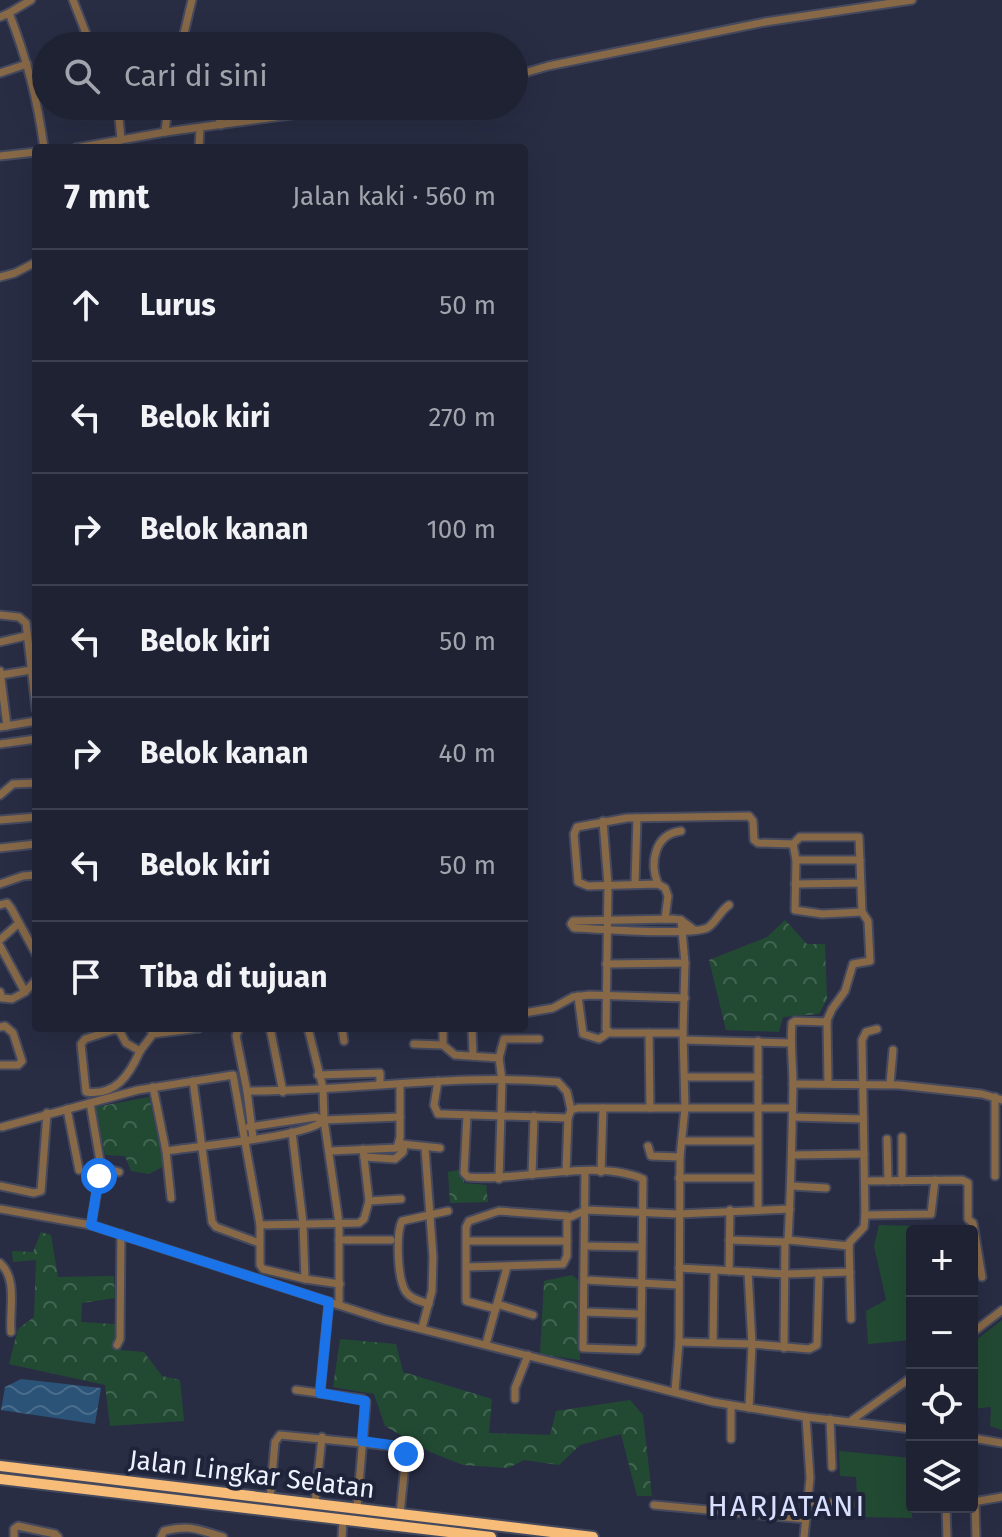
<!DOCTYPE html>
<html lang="id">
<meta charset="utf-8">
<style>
body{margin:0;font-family:"Fira Sans",sans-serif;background:#2c2f3f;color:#f1f3f6}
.controls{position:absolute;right:24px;bottom:24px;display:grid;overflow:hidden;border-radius:8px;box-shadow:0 8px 32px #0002}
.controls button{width:72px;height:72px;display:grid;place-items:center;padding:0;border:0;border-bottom:2px solid #3c3f4e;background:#1f2233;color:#f1f3f6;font:40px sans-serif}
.stop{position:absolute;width:24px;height:24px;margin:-18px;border:6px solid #1a73e8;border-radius:50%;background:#fff}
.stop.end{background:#1a73e8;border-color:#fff;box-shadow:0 2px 8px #0008}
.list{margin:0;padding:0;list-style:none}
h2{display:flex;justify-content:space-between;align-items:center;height:104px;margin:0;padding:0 32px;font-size:34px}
h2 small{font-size:26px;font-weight:400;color:#a1a4ac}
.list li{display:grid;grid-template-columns:52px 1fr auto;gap:24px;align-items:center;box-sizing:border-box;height:112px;padding:0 32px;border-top:2px solid #3c3f4e}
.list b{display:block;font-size:30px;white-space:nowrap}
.list em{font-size:26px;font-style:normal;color:#a1a4ac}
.icon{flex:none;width:44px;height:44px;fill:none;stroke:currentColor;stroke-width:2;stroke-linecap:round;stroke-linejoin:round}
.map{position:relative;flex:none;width:1002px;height:1537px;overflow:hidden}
.search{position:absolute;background:#1f2233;box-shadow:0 8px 32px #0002;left:32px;top:32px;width:496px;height:88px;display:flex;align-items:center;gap:20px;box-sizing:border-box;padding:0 28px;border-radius:44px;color:#a1a4ac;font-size:30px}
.panel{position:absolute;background:#1f2233;box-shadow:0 8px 32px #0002;left:32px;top:144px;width:496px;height:888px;border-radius:8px}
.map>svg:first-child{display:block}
.grass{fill:#224a33}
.forest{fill:url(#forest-crowns)}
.water{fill:url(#water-waves)}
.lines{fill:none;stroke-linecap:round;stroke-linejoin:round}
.minor-casing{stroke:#45495e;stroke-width:11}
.highway-casing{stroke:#45495e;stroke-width:14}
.minor{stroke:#876948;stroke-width:7}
.highway{stroke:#f7bc78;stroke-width:10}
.route{stroke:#1a73e8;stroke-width:10}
.labels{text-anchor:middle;stroke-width:8;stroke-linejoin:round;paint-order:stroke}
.street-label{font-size:26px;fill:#eff2fe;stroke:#1f243a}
.quarter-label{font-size:30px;letter-spacing:2px;fill:#d9e0fe;stroke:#1f243a}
</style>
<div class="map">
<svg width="1002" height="1537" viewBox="0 0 1002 1537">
<defs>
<pattern id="forest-crowns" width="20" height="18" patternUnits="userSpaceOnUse" patternTransform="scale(2)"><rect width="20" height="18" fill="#224a33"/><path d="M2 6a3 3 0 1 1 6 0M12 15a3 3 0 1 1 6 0" fill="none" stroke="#426552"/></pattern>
<pattern id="water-waves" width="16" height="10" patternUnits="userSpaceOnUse" patternTransform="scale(2)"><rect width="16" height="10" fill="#2a5377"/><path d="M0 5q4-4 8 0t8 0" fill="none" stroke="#496c8b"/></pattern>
</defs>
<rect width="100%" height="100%" fill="#292d44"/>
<g class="grass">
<polygon points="879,1225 965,1227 966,1231 912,1231 912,1340 868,1344 866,1311 886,1300 874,1246"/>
<polygon points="1002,1320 1002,1430 990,1426 991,1407 972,1409 972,1343"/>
<polygon points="839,1451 912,1458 912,1518 858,1517 856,1477 840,1476"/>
</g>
<g class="forest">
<polygon points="785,920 807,944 825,944 827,999 819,1014 783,1017 779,1032 726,1030 709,960 767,937"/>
<polygon points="149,1097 164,1166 149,1174 131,1171 125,1156 105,1155 96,1107"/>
<polygon points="464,1169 464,1183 486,1185 488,1202 450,1203 448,1172"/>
<polygon points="41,1232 51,1235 58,1277 114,1276 115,1298 82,1303 81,1322 115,1324 121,1350 144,1352 162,1376 180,1380 184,1421 110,1426 105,1385 9,1364 18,1329 34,1317 36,1260 13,1262 12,1251 33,1252"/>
<polygon points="572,1275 579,1281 580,1360 540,1354 544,1281"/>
<polygon points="340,1339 396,1344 403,1372 492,1399 489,1433 550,1435 556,1411 630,1400 643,1415 652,1496 637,1496 621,1434 580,1445 559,1465 524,1460 508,1468 463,1465 430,1452 385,1426 374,1394 333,1387"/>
</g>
<polygon class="water" points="21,1379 101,1388 95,1424 1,1410 5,1387"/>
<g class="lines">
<defs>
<g id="minor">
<polyline points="73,0 87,36"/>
<polyline points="9,13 31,0"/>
<path d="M0,17l9,-4c17,43 29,89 35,135"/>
<polyline points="181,46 192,0"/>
<polyline points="0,73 27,64"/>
<polyline points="514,76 548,66 765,22 912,0"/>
<polyline points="118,106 121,140"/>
<polyline points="216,106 221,125"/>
<polyline points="165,132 168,106"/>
<polyline points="76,148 165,132 356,106"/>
<polyline points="199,148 200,128"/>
<polyline points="0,156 36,152"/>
<polyline points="0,277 15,273 36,262"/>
<polyline points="0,615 19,617 26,623 36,709"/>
<polyline points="0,642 26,636"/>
<polyline points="0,671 7,726"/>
<polyline points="1,675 31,670"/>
<polyline points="0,727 36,721"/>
<polyline points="0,744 36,739"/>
<polyline points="0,795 13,784 36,783"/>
<polyline points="0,820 36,817"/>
<polyline points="603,821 608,885 606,1029 611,1033 683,1033"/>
<polyline points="793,844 796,860 795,910 822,914 862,912"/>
<polyline points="0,848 36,844"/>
<polyline points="796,860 860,860"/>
<polyline points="0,884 23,876 36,875"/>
<polyline points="635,884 637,818"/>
<path d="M658,884c-9,-22 -3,-50 23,-53"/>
<polyline points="795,884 860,883"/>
<polyline points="0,905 7,903 11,908 36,954"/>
<polyline points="665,919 668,896 665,888 658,884 588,886 578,882 574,834 577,827 627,818 749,816 753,821 754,840 758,843 793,844 800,837 859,837 862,912 868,921 870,961 853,964 845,991 832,1009 827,1020 828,1083"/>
<path d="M693,929l-12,-9 -8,-1 -100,2 -2,3 3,4c25,1 115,8 133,0 8,-4 13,-17 22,-23"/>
<polyline points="0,940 19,923"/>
<polyline points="0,946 25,992 12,999 2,998 0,992"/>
<polyline points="606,964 685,963"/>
<polyline points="25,992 36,980"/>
<polyline points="578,996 583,1034 599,1039 608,1033"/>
<polyline points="524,1013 553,1008 573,997 590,995 685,998"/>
<polyline points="0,1027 5,1026 13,1033 22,1061 18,1065 0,1065"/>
<polyline points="239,1028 236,1036 247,1091"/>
<polyline points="270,1028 283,1092"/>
<polyline points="308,1028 323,1088 324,1120 339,1223 339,1305"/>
<polyline points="342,1028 344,1041"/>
<polyline points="443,1028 443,1045 455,1055 499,1058 502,1080 499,1179"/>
<polyline points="472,1028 473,1056"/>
<path d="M113,1030h6l7,13 14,8c-11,25 -25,45 -54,41l-5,-48 4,-5z"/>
<polyline points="649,1033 650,1108"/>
<polyline points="153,1034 199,1028"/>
<polyline points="685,1040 791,1043"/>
<polyline points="758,1041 758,1209"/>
<polyline points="414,1044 443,1045"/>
<polyline points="140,1051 153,1034 150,1028"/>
<polyline points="499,1058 504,1039 539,1039"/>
<polyline points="318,1075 380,1073 380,1084"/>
<polyline points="685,1077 758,1077"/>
<polyline points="193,1081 212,1222 216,1227 259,1243"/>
<polyline points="438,1081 434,1105 438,1114 442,1114 568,1118 571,1110 578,1108 792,1108"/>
<polyline points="793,1084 899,1085 982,1094 1002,1100"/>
<polyline points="890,1084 893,1050"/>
<polyline points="153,1087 166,1151 171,1198"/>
<polyline points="995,1097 995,1176"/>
<polyline points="90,1103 101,1167"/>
<polyline points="67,1109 79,1170"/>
<path d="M467,1115l-3,58 4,4c52,5 128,-19 175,2l-2,166 -3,5 -55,-2 2,-176"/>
<polyline points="793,1117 863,1119"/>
<polyline points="2,1127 138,1090 233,1075 260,1225 260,1265 263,1269 305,1279 303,1223 292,1132"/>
<polyline points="249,1127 316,1117 324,1120 400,1117"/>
<polyline points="902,1137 902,1181"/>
<path d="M253,1138l-6,-47c104,1 207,-18 311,-9l9,10 4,18"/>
<polyline points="887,1139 888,1181"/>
<polyline points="682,1141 757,1141"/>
<polyline points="402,1144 440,1148"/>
<polyline points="648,1146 651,1156 680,1157"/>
<polyline points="363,1149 369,1201"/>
<path d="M166,1151c29,-5 144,-14 158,-31"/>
<polyline points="330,1151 397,1148 400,1137 400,1084"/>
<polyline points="792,1155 864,1154"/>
<polyline points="364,1157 395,1159 403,1152 404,1144"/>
<polyline points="566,1172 568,1118"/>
<polyline points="601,1172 603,1108"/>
<polyline points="532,1175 534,1116"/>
<polyline points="679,1178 757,1178"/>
<polyline points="866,1181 962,1180 968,1183 968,1219 973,1223 982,1277"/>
<polyline points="0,1186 34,1193 41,1191 47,1113"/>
<polyline points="792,1186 826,1188"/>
<polyline points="0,1209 91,1225 385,1320 713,1402 806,1417 912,1429"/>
<polyline points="865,1215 931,1214 935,1180"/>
<polyline points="568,1218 586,1210 678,1214 790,1209"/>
<polyline points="91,1225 101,1167 119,1172"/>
<polyline points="260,1225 359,1223 364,1219 369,1201 401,1199"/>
<polyline points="339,1240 391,1240"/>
<polyline points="729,1240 785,1242 788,1240 849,1246"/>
<path d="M788,1240c3,-52 4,-103 5,-155 0,-21 -3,-41 -1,-62l3,-2 32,1"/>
<polyline points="467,1241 567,1241"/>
<polyline points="585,1246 641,1247"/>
<path d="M0,1263c18,16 9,47 11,69"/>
<polyline points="467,1267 563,1264 567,1256 567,1216 499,1211 469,1221 466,1227 466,1301 496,1309"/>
<polyline points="679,1268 785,1274 850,1272"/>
<polyline points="729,1271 730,1210"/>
<polyline points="305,1279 340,1284"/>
<polyline points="585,1280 678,1285"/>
<path d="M429,1304c-9,-3 -18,-5 -23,-12 -9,-13 -10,-59 -4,-71l46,-10"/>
<polyline points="497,1304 533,1315"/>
<polyline points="584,1312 640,1314"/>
<polyline points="851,1319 849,1243 864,1227 865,1215 862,1040 866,1032 877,1029"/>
<polyline points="422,1328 432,1291 433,1257 425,1148"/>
<polyline points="972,1333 1002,1310"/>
<polyline points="679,1342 752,1344 748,1272"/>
<polyline points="713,1342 714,1270"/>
<polyline points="486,1344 507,1267"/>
<polyline points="117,1345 120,1339 121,1234"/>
<polyline points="784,1348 785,1242"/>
<polyline points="296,1390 362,1399 366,1402 357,1508"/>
<polyline points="675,1391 679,1342 680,1157 685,1108 683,1033 685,963 681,920"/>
<polyline points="320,1393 329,1302"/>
<polyline points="515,1399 515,1388 528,1355"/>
<polyline points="749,1408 752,1344 809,1349 817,1345 819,1273"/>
<polyline points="830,1419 832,1467"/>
<polyline points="852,1420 912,1377"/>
<polyline points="972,1438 1002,1443"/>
<polyline points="731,1439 731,1406"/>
<polyline points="270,1499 275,1442 280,1435 402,1447 406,1454 400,1514"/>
<polyline points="975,1501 976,1537"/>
<polyline points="808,1502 854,1504"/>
<polyline points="973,1502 1002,1497"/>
<polyline points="315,1503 322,1437"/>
<polyline points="654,1505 806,1519"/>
<polyline points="946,1507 947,1537"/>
<polyline points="14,1537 14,1529 18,1526 55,1534 58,1537"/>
<path d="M161,1537l3,-6c26,-7 35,-1 59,6"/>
<polyline points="342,1537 343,1520"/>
<polyline points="804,1537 810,1478 806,1417"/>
</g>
<g id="highway">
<polyline points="0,1466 593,1537"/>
<polyline points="0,1479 491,1537"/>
</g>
</defs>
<use href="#minor" class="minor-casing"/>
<use href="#highway" class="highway-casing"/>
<use href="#minor" class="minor"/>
<use href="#highway" class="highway"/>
</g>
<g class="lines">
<polyline class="route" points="99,1176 91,1225 329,1302 320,1393 365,1401 362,1441 398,1446 404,1449 406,1454"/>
</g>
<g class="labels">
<g class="street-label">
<text transform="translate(252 1474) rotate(7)" y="9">Jalan Lingkar Selatan</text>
</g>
<g class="quarter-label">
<text x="787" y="1516">HARJATANI</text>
</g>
</g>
</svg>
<div class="controls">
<button>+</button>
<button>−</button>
<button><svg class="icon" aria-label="locate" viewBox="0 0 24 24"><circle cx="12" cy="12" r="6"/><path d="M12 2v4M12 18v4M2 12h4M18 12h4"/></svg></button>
<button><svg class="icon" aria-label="layers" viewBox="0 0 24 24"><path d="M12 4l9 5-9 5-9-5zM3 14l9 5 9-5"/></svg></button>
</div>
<div class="stop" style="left:99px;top:1176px"></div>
<div class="stop end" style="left:406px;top:1454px"></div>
<div class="search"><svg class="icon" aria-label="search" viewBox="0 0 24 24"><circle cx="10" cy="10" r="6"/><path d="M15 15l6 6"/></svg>Cari di sini</div>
<section class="panel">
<h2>7 mnt<small>Jalan kaki · 560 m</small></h2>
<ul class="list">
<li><svg class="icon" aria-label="ahead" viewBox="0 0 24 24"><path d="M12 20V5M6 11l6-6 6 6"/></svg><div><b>Lurus</b></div><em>50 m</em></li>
<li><svg class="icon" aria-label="left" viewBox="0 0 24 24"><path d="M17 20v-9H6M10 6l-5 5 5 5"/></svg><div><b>Belok kiri</b></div><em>270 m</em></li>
<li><svg class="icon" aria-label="right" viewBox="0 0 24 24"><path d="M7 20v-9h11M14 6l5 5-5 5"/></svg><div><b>Belok kanan</b></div><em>100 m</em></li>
<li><svg class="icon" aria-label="left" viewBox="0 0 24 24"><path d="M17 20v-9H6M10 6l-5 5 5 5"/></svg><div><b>Belok kiri</b></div><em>50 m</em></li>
<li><svg class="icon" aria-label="right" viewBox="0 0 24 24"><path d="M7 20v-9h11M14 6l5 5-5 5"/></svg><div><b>Belok kanan</b></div><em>40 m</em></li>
<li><svg class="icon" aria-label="left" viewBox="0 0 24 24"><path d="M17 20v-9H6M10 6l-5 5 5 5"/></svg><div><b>Belok kiri</b></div><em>50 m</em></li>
<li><svg class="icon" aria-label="arrive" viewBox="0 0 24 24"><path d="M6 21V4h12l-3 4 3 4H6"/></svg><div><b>Tiba di tujuan</b></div></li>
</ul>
</section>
</div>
